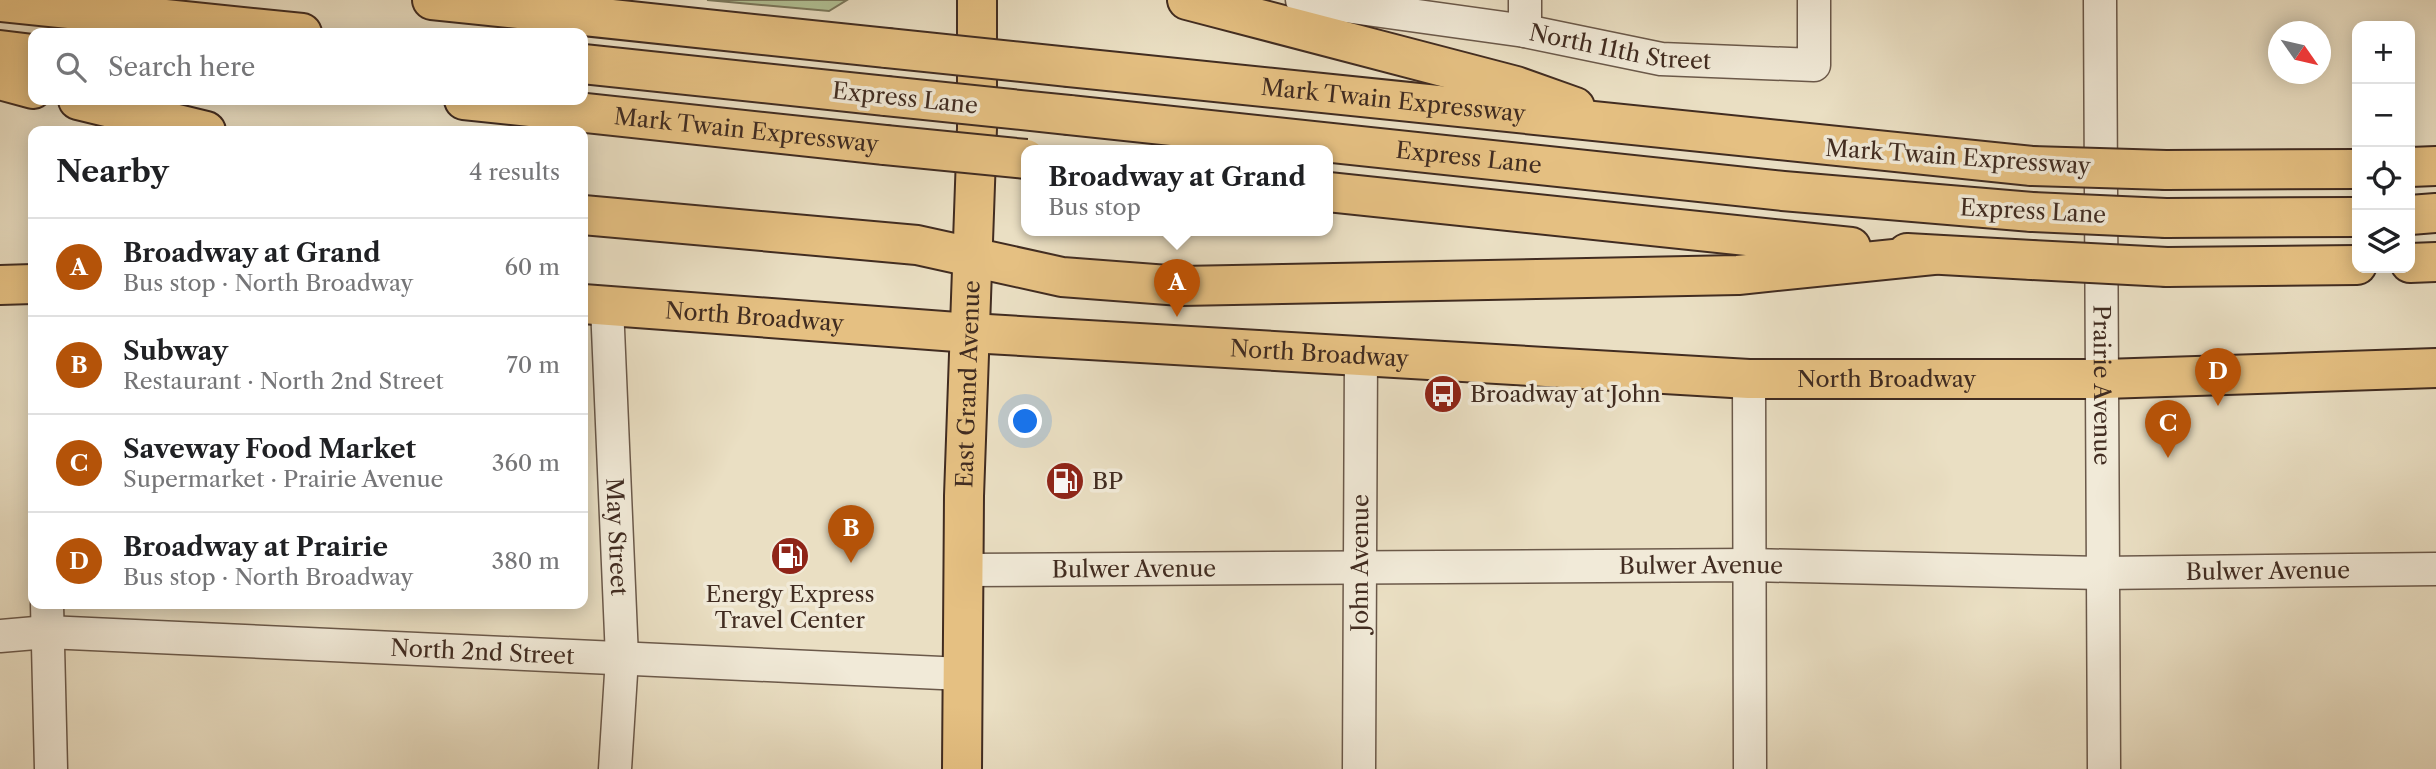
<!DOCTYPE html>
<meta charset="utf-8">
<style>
body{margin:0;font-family:"Libre Caslon Text",serif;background:#f6f6f6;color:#202124}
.controls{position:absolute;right:21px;top:21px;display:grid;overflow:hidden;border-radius:14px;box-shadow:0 4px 18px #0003}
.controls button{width:63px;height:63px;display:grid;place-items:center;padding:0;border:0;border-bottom:2px solid #e0e0e0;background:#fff;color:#202124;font:35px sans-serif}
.compass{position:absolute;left:2268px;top:21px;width:63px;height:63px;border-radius:50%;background:#fff;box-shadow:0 4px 18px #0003;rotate:124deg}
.you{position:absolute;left:1026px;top:422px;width:24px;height:24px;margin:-18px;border:5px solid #fff;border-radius:50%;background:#1a73e8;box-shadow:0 0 0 10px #1a73e833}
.badge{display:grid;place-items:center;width:46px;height:46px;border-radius:50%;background:#b45309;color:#fff;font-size:23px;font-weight:700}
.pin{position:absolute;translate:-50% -58px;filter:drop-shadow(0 2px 4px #0008)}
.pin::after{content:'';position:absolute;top:37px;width:24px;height:21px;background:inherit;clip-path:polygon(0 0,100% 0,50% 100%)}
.popup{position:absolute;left:1021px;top:145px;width:312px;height:91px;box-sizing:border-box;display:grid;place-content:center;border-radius:14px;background:#fff;filter:drop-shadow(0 2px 5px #0005);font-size:23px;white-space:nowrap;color:#757577}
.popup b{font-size:26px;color:#202124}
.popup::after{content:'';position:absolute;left:50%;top:100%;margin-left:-14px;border:14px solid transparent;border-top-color:#fff}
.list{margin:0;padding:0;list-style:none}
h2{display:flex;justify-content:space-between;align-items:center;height:91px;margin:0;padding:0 28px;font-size:30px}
h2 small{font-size:23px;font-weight:400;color:#757577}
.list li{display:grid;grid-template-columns:46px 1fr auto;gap:21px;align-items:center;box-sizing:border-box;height:98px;padding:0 28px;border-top:2px solid #e0e0e0}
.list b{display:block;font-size:26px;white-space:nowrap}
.list p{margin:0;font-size:23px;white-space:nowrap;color:#757577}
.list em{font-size:23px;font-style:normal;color:#757577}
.icon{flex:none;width:38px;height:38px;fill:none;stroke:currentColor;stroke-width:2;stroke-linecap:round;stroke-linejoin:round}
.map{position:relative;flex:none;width:2436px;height:769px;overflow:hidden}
.search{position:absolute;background:#fff;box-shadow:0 4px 18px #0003;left:28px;top:28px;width:560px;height:77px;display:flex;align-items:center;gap:18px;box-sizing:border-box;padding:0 24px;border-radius:14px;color:#757577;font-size:26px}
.panel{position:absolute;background:#fff;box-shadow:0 4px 18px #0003;left:28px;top:126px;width:560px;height:483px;border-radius:14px}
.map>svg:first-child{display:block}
.green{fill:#b2c397;stroke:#7a785c;stroke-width:2}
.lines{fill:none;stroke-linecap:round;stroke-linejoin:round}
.minor-casing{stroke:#6b594a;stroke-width:35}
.major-casing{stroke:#412c21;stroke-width:42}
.highway-casing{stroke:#412c21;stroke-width:42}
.minor{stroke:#f1ead8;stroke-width:32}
.major{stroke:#e5c082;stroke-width:38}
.highway{stroke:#e5c082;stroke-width:38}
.highway-bridge-casing{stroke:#412c21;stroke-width:42;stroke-linecap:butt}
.highway-bridge{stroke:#e5c082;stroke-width:38}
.labels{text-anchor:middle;stroke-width:7;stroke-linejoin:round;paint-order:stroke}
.street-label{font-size:23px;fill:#412c21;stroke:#f1ead8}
.poi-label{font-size:23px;fill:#412c21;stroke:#f1ead8;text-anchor:start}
</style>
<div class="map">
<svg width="2436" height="769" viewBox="0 0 2436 769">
<rect width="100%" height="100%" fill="#eadfc3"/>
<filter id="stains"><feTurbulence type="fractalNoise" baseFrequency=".00286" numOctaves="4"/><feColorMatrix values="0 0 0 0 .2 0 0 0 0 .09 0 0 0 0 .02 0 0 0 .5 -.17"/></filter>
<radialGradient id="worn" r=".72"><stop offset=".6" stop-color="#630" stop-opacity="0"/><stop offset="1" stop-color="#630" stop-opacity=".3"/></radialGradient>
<polygon class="green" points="707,0 847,0 829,11"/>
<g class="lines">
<defs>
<g id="minor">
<path id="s1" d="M1302,0l223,31 136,28 153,6v-65"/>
<path id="s2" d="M2100,0l4,769"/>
<polyline points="1525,31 1525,0"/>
<path id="s3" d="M607,306l15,352 -7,111"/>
<polyline points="1749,379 1750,769"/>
<path id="s4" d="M964,570l787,-5 350,8 335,-4"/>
<polyline points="47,604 51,769"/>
<path id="s5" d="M0,636l47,-4 916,42"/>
<path id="s6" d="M1359,769l2,-414"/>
</g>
<g id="major">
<polyline points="0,285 33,284"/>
<path id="s7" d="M583,304l387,29 779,46h355l332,-11"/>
<path id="s8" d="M962,769l2,-273 13,-368v-128"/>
</g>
<g id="highway">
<polyline points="432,0 887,48"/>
<polyline points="1187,0 1516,86 1575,107"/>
<polyline points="0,2 302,33"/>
<polyline points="0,50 33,54"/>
<polyline points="583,64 886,96"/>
<path id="s9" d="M1069,67l963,99"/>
<polyline points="0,80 33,89"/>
<polyline points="78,100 206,131"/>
<path id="s10" d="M464,100l421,45"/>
<path id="s11" d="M1069,115l714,76 249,21"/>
<polyline points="2410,167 2436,166"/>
<polyline points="2166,170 2357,169"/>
<polyline points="1328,192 1851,247"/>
<polyline points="583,215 917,245 1062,277 1181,286 1738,275 1933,255"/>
<polyline points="2410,215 2436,213"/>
<polyline points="2166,218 2357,217"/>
<polyline points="1907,253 2032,260"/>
<polyline points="2410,263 2436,262"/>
<polyline points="2167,267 2357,265"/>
</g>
</defs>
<use href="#minor" class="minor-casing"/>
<use href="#major" class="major-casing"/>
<use href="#highway" class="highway-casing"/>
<use href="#minor" class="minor"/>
<use href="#major" class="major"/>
<use href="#highway" class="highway"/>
<defs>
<g id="highway-bridge">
<polyline points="887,48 1069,67"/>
<polyline points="886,96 1069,115"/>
<polyline points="885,145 1026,159"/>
<polyline points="2032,166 2166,170"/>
<polyline points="2032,212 2166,218"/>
<polyline points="2032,260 2167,267"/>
</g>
</defs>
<use href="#highway-bridge" class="highway-bridge-casing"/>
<use href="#highway-bridge" class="highway-bridge"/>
</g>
<defs>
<symbol id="bus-disc" viewBox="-11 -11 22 22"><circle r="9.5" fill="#8f2418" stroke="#f1ead8"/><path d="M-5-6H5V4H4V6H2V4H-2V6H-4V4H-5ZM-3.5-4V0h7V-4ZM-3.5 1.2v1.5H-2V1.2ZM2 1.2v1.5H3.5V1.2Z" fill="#fff"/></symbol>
<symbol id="fuel-disc" viewBox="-11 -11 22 22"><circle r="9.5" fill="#8f2418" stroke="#f1ead8"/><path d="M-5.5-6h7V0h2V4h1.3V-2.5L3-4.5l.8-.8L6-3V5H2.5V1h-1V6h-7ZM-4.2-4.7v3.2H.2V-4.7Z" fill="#fff"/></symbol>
</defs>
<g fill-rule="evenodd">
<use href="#bus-disc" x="1421" y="372" width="44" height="44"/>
<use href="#fuel-disc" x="1043" y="459" width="44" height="44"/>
<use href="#fuel-disc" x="768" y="534" width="44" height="44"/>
</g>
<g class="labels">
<g class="street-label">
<text dy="8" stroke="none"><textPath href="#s1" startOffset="322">North 11th Street</textPath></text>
<text transform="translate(905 98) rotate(6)" y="8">Express Lane</text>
<text dy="8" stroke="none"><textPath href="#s9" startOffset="326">Mark Twain Expressway</textPath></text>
<text dy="8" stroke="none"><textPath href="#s10" startOffset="284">Mark Twain Expressway</textPath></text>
<text transform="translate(1958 157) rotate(4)" y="8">Mark Twain Expressway</text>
<text dy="8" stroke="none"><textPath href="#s11" startOffset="402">Express Lane</textPath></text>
<text transform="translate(2033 211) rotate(3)" y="8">Express Lane</text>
<text dy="8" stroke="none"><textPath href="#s7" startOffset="172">North Broadway</textPath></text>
<text dy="8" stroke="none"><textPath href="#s7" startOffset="738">North Broadway</textPath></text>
<text dy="8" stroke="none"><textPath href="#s7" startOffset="1306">North Broadway</textPath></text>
<text dy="8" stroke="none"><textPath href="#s8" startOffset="385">East Grand Avenue</textPath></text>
<text dy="8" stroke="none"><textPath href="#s2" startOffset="385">Prairie Avenue</textPath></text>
<text dy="8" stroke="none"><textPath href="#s3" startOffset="231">May Street</textPath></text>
<text dy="8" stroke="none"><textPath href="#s6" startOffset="206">John Avenue</textPath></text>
<text dy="8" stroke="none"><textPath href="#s4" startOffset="737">Bulwer Avenue</textPath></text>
<text dy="8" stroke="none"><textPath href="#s4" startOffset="170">Bulwer Avenue</textPath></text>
<text dy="8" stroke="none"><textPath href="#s4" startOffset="1304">Bulwer Avenue</textPath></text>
<text dy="8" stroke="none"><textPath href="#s5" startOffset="483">North 2nd Street</textPath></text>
</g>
<g class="poi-label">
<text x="1470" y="402">Broadway at John</text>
<text x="1092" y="489">BP</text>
<text x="790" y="602" text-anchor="middle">Energy Express<tspan x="790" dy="26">Travel Center</tspan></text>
</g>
</g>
<rect width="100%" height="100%" filter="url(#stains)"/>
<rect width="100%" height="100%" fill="url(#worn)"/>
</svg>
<div class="controls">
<button>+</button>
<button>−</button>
<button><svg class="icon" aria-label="locate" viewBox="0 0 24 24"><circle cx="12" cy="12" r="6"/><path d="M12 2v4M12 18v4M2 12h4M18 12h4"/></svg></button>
<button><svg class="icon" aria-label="layers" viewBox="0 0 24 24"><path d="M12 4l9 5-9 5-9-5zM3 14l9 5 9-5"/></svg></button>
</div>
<svg class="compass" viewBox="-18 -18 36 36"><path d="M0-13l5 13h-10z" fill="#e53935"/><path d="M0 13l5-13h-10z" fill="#757577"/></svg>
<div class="you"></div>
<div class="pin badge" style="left:1177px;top:317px">A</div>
<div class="popup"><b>Broadway at Grand</b>Bus stop</div>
<div class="pin badge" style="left:851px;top:563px">B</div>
<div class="pin badge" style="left:2168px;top:458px">C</div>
<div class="pin badge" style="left:2218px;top:406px">D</div>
<div class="search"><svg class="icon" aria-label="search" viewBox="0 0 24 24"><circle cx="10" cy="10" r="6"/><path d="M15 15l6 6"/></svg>Search here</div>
<section class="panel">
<h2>Nearby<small>4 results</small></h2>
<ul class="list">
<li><span class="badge">A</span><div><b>Broadway at Grand</b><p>Bus stop · North Broadway</p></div><em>60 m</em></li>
<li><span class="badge">B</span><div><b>Subway</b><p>Restaurant · North 2nd Street</p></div><em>70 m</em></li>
<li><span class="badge">C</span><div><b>Saveway Food Market</b><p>Supermarket · Prairie Avenue</p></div><em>360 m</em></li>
<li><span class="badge">D</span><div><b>Broadway at Prairie</b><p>Bus stop · North Broadway</p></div><em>380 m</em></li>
</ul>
</section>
</div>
